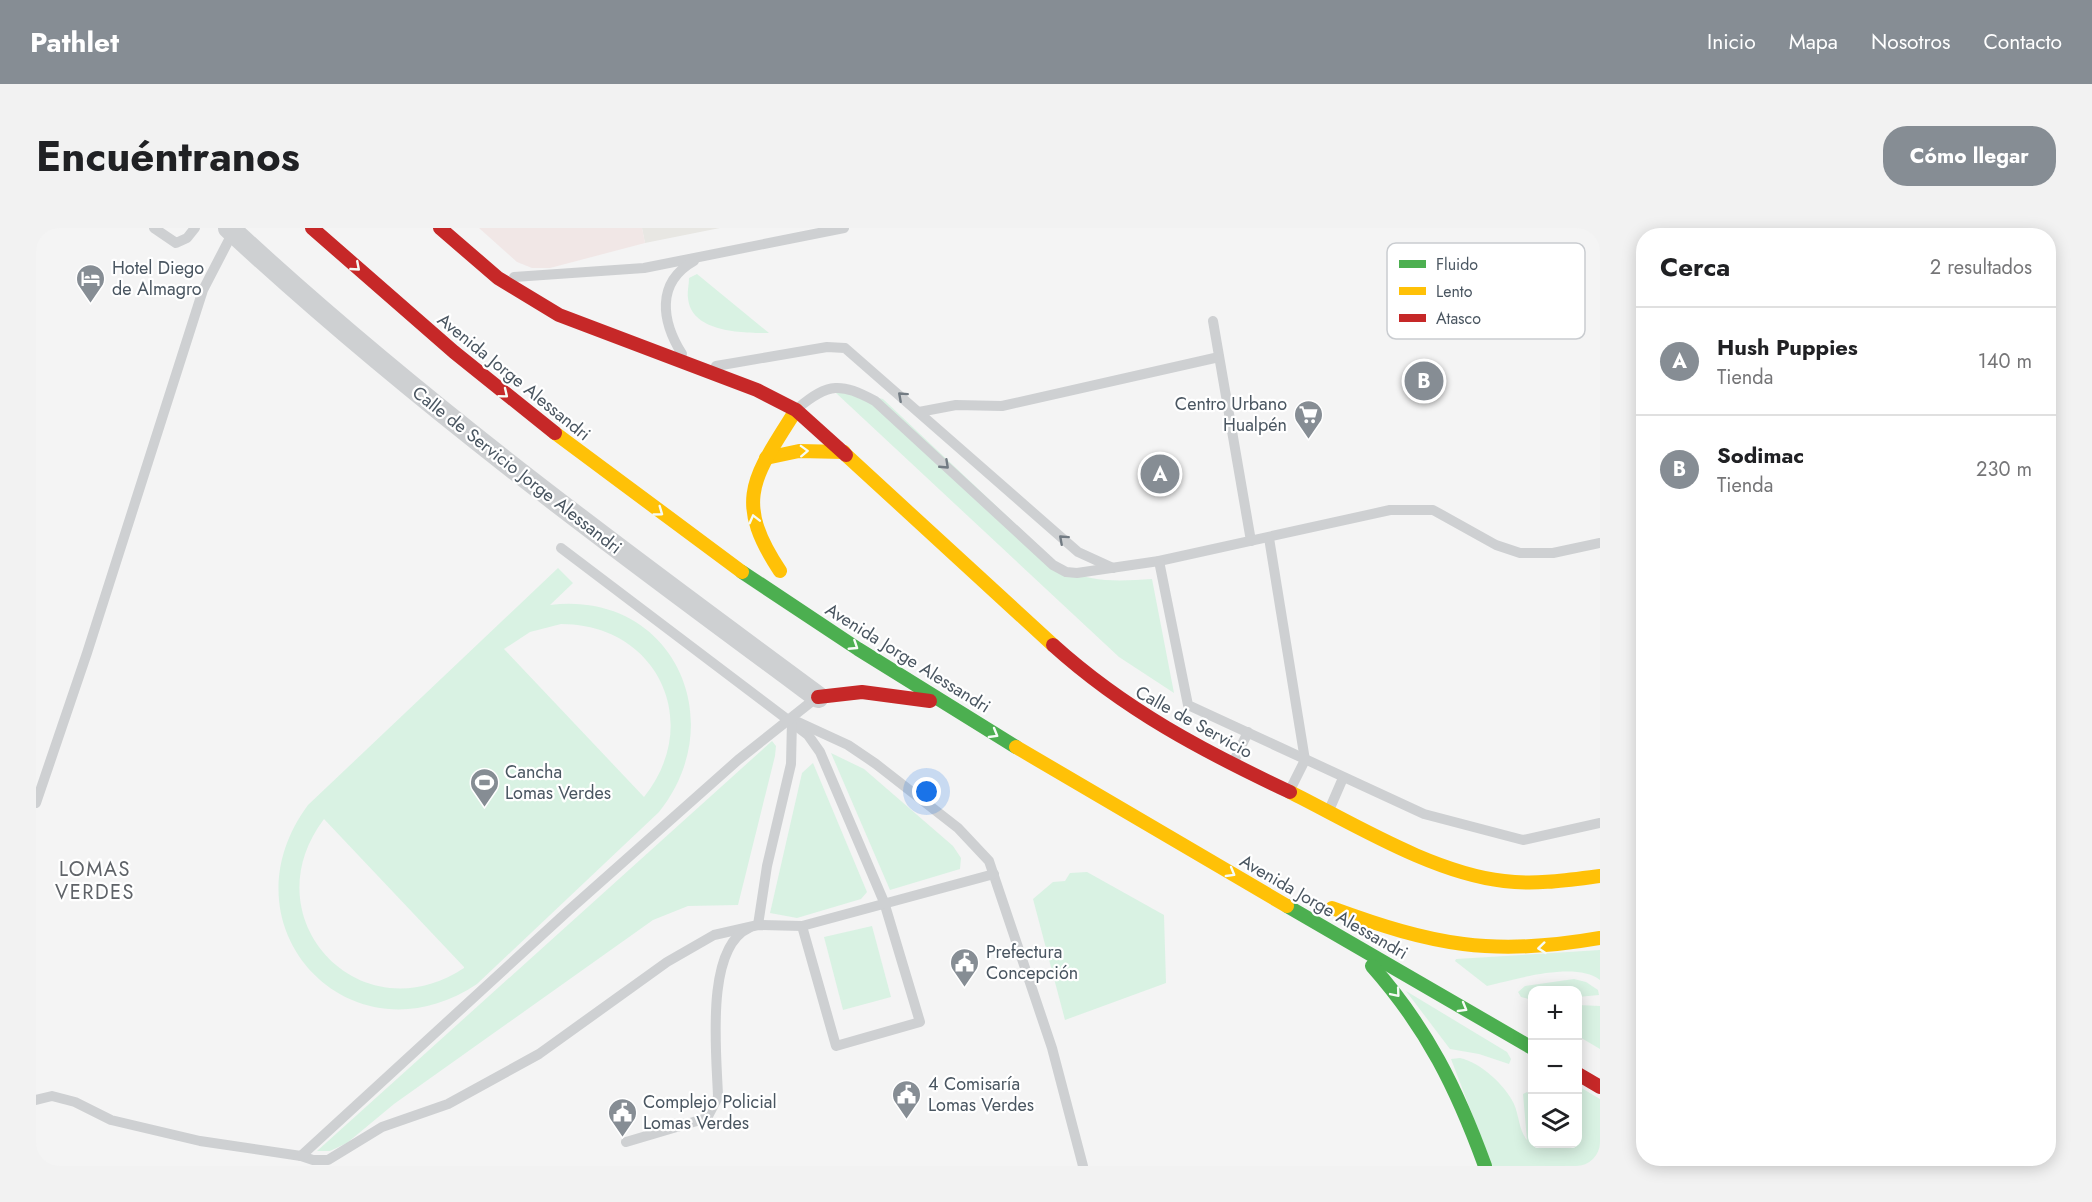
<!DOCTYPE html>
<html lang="es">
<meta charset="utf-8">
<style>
body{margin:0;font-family:Jost,sans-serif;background:#f2f2f2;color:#202124}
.controls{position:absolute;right:18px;bottom:18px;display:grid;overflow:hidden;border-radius:12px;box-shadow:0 3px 15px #0003}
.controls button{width:54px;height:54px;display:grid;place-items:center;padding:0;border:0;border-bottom:2px solid #e0e0e0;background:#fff;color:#202124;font:30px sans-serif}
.you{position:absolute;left:891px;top:564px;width:21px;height:21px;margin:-15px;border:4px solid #fff;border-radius:50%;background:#1a73e8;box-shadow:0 0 0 9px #1a73e833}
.badge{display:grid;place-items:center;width:39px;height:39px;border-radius:50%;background:#868d94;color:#fff;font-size:20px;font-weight:700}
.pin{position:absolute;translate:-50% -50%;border:3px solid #fff;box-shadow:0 2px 6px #0006}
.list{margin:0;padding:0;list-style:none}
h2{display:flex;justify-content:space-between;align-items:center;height:78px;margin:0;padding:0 24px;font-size:26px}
h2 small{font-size:20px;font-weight:400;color:#757577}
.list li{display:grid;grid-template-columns:39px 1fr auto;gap:18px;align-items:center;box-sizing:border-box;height:108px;padding:0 24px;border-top:2px solid #e0e0e0}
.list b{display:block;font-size:22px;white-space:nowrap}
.list p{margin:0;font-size:20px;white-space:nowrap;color:#757577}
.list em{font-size:20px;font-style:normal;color:#757577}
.icon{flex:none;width:33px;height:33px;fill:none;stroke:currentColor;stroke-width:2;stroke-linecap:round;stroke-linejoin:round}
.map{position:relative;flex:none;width:1564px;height:938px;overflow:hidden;border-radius:24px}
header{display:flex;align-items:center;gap:36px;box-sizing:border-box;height:84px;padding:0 30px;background:#868d94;color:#fff}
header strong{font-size:28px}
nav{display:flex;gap:33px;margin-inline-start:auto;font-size:21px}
.intro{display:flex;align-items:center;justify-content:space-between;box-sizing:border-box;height:144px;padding:0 36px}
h1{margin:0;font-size:42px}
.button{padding:15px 27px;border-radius:24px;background:#868d94;color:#fff;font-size:21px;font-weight:700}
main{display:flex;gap:36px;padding:0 36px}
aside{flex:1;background:#fff;border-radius:24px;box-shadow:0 3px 15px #0003}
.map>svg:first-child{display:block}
.commercial{fill:#e8e7e3}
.medical{fill:#f1e7e6}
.green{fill:#d9f2e3;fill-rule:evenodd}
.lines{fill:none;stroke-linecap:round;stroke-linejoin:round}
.lane{stroke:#ced0d2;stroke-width:10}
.street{stroke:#ced0d2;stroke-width:22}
.fast{stroke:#4caf50;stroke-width:14}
.slow{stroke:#ffc107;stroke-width:14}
.jam{stroke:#c62828;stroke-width:14}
.oneway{stroke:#f6fbf6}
.oneway2{stroke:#727b83}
.labels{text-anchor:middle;stroke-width:4.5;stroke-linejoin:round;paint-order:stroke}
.poi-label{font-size:18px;fill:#4a5661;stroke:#fff;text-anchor:start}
.street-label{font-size:18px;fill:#4a5661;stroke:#fff}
.neighbourhood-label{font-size:20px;letter-spacing:1.5px;fill:#5f6368;stroke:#fff}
.key{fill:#fff;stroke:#c9ccd0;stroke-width:1.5}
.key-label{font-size:16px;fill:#4a5661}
</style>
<header>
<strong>Pathlet</strong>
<nav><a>Inicio</a><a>Mapa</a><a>Nosotros</a><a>Contacto</a></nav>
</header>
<div class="intro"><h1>Encuéntranos</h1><a class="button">Cómo llegar</a></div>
<main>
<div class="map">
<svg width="1564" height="938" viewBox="0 0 1564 938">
<rect width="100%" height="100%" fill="#f4f4f4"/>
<polygon class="commercial" points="606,0 684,0 609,15"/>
<polygon class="medical" points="443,0 606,0 609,15 514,40 496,40 481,34"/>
<g class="green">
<path d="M661,46l72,59c-25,0 -78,0 -81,-35 -1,-6 1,-13 1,-20z"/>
<path d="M822,164l25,7 180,170c29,14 58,12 89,10l22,114 -55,-36 -283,-264z"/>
<path d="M522,340l15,15 -23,22c121,-15 183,114 109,207l-182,172c-126,84 -259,-57 -169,-179zM525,396c96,0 143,98 83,173l-140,-148 26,-17zM288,591l140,148v1c-104,69 -215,-50 -140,-149z"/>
<polygon points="736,513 740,518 739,528 702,677 652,678 617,692 358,876 311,915 294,923 281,923"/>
<polygon points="795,525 828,541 917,618 925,630 924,641 854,662"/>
<polygon points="777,535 831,664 825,671 761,690 734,685 766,545"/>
<polygon points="1051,644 1128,687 1130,755 1029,792 997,671 1017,654 1029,653 1034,645"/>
<polygon points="836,698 855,769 807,782 788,709"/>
<path d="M1564,722v30c-24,-19 -84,-1 -113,6l-32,-25 1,-2z"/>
<polygon points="1538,751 1550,754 1562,762 1563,767 1542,769 1542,762 1496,762 1496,772 1485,769 1482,764 1489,758"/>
<polygon points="1370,763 1471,824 1475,831 1473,836 1443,826 1414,821"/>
<polygon points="1542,777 1564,778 1564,821 1542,808"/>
<path d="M1424,830c20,4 46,28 54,46 5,11 5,27 13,36l-4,-46 4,-2 5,4v48h46v-58l22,13v67h-108l-41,-107z"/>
</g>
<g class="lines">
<g class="lane">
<polyline points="118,0 140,15 151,10 159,0"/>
<polyline points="478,49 608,40 808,0"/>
<polyline points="1177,93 1215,313"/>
<path d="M646,126c-20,-32 -27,-71 12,-93"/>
<polyline points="680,138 791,119 809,120 1042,324 1077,340"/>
<path d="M762,180c31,-26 43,-25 77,-7l178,164 13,7 11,1 82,-12 231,-51h43l63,35 24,8h33l47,-10"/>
<polyline points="883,184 920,177 966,178 1183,129"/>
<polyline points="1233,310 1269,532 1254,562"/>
<polyline points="525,320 772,507 784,524 848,674 884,794 800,818 766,698"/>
<polyline points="1123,333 1152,477 1388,586 1487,612 1564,595"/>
<polyline points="762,494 812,517 840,536 922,600 953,633 1016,820 1047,938"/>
<polyline points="1198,533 1212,504"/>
<polyline points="0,575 51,425 167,62 197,4"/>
<polyline points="1294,580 1307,550"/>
<polyline points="722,697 731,638 755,536 756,492"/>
<polyline points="0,872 16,868 39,874 75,892 164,913 265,928 277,932 292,932 346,899 412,876 503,826 631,734 678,707 722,697 766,698 958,646"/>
<path d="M590,914l81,-24 11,-21c-1,-40 -14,-149 31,-169"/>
<polyline points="265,928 532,683 702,532 780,470"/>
</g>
<path class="street" d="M193,0c184,171 387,320 589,469"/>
<g class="fast">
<polyline points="706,344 822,421 980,519"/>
<polyline points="1251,678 1496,820"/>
<path d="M1336,738c55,62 85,123 113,200"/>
</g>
<g class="slow">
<polyline points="519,205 706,344"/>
<polyline points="810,227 1017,417"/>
<polyline points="730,230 763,223 808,224"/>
<path d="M744,343c-48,-72 -25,-95 16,-161"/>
<polyline points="980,519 1251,678"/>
<path d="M1254,564c64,32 143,81 214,89 32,4 64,-1 96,-5"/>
<path d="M1296,680c101,37 160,49 268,30"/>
</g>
<g class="jam">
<polyline points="276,0 418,124 519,205"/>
<polyline points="404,0 462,50 523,87 721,162 760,182 810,227"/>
<path d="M1017,417c72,65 150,106 237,147"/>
<polyline points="782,469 826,464 894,473"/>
<polyline points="1542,846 1564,859"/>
</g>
</g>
<defs><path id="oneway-chevron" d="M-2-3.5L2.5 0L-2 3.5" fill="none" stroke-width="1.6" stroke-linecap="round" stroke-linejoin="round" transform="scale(1.5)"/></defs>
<g class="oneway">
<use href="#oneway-chevron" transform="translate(320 39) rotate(41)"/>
<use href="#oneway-chevron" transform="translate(468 166) rotate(39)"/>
<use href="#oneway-chevron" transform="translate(768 223) rotate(-2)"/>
<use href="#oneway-chevron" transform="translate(623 284) rotate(36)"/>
<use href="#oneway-chevron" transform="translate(718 291) rotate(-104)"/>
<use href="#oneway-chevron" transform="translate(818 418) rotate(33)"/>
<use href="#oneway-chevron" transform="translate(958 506) rotate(30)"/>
<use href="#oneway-chevron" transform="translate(1195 645) rotate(30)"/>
<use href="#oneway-chevron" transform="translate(1506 720) rotate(174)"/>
<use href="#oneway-chevron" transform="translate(1360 765) rotate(50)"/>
<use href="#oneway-chevron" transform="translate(1427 780) rotate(30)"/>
</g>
<g class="oneway2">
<use href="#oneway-chevron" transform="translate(866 168) rotate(-138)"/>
<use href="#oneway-chevron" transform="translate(909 237) rotate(43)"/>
<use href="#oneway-chevron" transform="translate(1027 311) rotate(-138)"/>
</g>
<defs>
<symbol id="hotel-pin" viewBox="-11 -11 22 30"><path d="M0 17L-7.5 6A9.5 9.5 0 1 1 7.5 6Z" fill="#868d94" stroke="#fff"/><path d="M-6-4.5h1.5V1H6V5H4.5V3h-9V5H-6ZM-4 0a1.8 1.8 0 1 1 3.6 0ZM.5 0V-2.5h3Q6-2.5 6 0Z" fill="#fff"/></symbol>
<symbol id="supermarket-pin" viewBox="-11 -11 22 30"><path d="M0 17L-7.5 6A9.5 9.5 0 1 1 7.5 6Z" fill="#868d94" stroke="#fff"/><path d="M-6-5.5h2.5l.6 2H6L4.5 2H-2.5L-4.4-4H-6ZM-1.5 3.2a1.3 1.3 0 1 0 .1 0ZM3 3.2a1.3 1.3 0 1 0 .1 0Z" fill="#fff"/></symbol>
<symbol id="stadium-pin" viewBox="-11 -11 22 30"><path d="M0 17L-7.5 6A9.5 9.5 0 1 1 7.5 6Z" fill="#868d94" stroke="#fff"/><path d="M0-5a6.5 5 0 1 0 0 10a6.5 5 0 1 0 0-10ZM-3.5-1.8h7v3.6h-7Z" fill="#fff"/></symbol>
<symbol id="civic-pin" viewBox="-11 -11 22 30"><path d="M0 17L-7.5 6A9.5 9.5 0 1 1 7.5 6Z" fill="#868d94" stroke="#fff"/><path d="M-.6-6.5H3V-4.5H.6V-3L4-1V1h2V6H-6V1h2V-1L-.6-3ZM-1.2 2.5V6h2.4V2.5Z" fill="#fff"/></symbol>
</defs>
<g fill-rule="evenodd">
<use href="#hotel-pin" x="38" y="34" width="33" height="45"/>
<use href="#supermarket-pin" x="1256" y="170" width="33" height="45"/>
<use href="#stadium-pin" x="432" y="538" width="33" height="45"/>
<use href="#civic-pin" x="912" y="718" width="33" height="45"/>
<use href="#civic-pin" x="854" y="850" width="33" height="45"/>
<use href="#civic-pin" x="570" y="868" width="33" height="45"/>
</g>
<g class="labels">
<g class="poi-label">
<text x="76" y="46">Hotel Diego<tspan x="76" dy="21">de Almagro</tspan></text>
<text x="1251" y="182" text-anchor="end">Centro Urbano<tspan x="1251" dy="21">Hualpén</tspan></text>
<text x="469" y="550">Cancha<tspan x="469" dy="21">Lomas Verdes</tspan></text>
<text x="950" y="730">Prefectura<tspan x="950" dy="21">Concepción</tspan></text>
<text x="892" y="862">4 Comisaría<tspan x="892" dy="21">Lomas Verdes</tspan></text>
<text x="607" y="880">Complejo Policial<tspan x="607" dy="21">Lomas Verdes</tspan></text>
</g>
<g class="street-label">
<text transform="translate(478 149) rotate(39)" y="6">Avenida Jorge Alessandri</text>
<text transform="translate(481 242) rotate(38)" y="6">Calle de Servicio Jorge Alessandri</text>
<text transform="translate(872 430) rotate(32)" y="6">Avenida Jorge Alessandri</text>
<text transform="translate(1158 494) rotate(29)" y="6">Calle de Servicio</text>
<text transform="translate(1288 679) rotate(30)" y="6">Avenida Jorge Alessandri</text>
</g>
<g class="neighbourhood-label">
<text x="59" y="648">LOMAS<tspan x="59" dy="23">VERDES</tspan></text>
</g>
</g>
<rect x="1351" y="15" width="198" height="96" rx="9" class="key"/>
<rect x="1363" y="32" width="27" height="8" fill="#4caf50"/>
<rect x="1363" y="59" width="27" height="8" fill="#ffc107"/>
<rect x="1363" y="86" width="27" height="8" fill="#c62828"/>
<g class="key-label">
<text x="1400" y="42">Fluido</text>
<text x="1400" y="69">Lento</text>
<text x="1400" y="96">Atasco</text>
</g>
</svg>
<div class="controls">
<button>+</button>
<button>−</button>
<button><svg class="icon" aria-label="layers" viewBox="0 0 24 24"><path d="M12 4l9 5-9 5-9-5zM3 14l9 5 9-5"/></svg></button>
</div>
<div class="you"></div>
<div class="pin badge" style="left:1124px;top:246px">A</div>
<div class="pin badge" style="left:1388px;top:153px">B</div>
</div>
<aside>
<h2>Cerca<small>2 resultados</small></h2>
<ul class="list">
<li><span class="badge">A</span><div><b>Hush Puppies</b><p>Tienda</p></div><em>140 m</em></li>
<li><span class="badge">B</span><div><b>Sodimac</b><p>Tienda</p></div><em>230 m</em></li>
</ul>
</aside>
</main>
